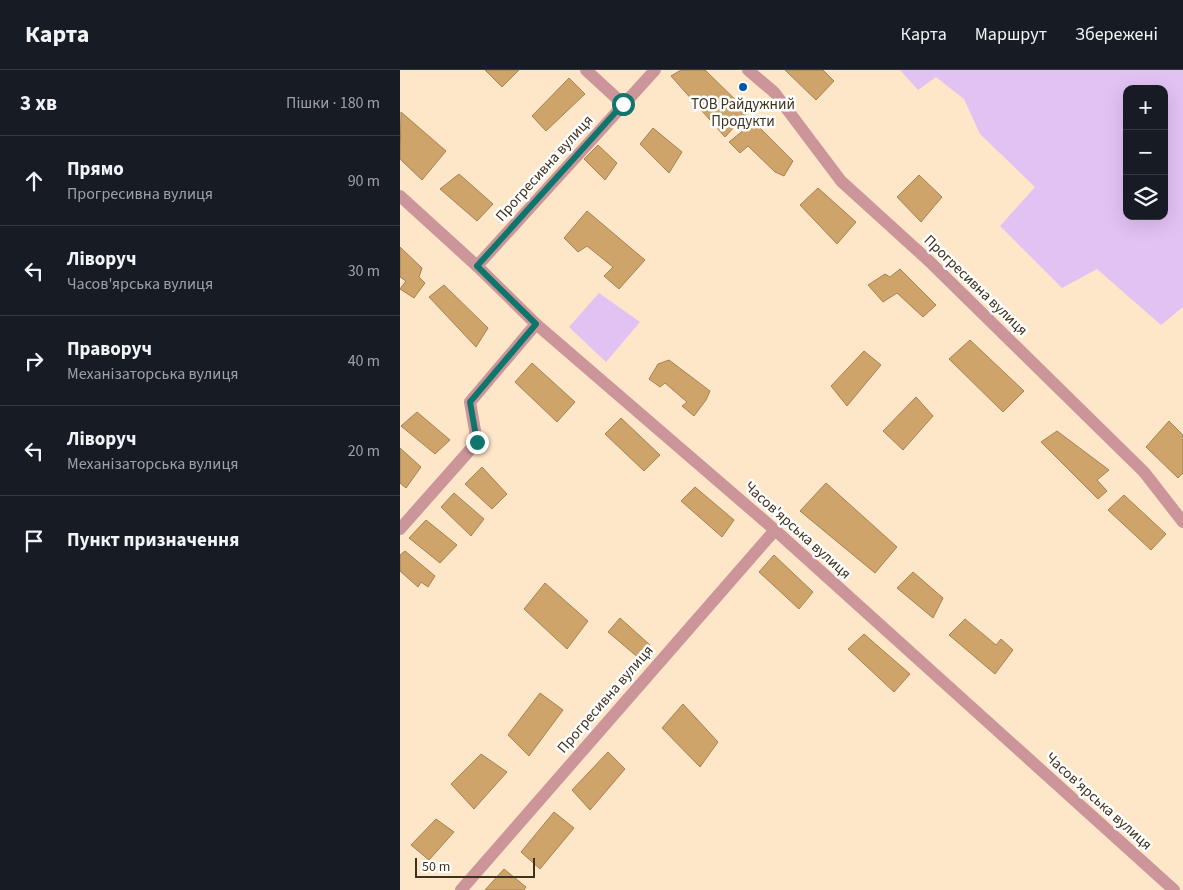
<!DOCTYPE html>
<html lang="uk">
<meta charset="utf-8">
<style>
body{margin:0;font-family:"Source Sans 3",sans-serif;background:#20242c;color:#f1f3f6}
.controls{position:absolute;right:15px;top:15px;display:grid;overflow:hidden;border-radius:10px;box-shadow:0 5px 20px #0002}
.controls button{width:45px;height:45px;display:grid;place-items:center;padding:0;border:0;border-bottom:1px solid #363941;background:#171b24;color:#f1f3f6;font:25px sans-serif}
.scale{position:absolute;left:15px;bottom:12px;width:120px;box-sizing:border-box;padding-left:5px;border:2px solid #40311d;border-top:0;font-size:14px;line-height:18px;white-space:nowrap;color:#40311d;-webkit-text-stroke:4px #fff;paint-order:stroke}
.stop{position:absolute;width:15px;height:15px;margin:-11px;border:4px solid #0f766e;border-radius:50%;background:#fff}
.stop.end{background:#0f766e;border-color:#fff;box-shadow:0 1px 5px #0008}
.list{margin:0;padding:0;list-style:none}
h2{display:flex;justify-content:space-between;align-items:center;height:65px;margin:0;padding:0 20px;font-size:21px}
h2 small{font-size:16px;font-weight:400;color:#9ea1a6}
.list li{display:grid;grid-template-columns:32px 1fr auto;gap:15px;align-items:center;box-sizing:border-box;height:90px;padding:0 20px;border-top:1px solid #363941}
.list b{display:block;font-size:19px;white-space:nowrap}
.list p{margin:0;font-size:16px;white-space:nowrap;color:#9ea1a6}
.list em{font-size:16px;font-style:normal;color:#9ea1a6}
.icon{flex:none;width:28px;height:28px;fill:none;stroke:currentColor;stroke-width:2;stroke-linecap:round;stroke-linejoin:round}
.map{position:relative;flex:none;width:783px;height:820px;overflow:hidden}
header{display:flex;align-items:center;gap:30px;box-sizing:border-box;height:70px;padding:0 25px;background:#171b24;border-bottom:1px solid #363941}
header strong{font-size:24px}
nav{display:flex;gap:28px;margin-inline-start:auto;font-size:18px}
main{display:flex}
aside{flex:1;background:#171b24}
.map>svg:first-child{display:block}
.green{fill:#e2c1f3;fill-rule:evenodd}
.building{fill:#cfa46b;stroke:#a68251}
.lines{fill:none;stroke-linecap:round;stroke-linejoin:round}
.minor{stroke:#cc9599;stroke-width:12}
.route{stroke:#0f766e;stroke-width:6}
.poi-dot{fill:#0357a5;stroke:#fff;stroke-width:2}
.labels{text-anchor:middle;stroke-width:5;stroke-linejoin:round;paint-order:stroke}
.poi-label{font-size:15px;fill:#40311d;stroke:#fff}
.street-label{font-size:15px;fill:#40311d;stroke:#fff}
</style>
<header>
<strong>Карта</strong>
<nav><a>Карта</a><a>Маршрут</a><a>Збережені</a></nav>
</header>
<main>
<aside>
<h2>3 хв<small>Пішки · 180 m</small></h2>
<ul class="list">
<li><svg class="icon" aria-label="ahead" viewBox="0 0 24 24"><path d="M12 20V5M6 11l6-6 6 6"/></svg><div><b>Прямо</b><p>Прогресивна вулиця</p></div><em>90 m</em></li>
<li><svg class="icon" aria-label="left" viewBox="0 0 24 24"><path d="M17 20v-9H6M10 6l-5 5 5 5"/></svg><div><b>Ліворуч</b><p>Часов'ярська вулиця</p></div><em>30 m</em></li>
<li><svg class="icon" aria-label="right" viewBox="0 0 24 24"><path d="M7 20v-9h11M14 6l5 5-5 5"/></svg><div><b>Праворуч</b><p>Механізаторська вулиця</p></div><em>40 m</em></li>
<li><svg class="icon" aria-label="left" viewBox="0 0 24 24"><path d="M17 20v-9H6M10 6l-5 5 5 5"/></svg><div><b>Ліворуч</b><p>Механізаторська вулиця</p></div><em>20 m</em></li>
<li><svg class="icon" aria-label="arrive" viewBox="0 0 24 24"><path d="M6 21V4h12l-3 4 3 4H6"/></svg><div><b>Пункт призначення</b></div></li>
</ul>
</aside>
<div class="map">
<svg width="783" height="820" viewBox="0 0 783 820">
<rect width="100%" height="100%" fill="#fee6c8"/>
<g class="green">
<path d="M500,0h283v237l-22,18 -64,-56 -35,19 -62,-62 35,-39 -55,-53 -16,-35 -28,-22 -18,13zM727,19h37v127h-37z"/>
<polygon points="199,223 240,252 206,292 169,257"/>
</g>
<g class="building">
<polygon points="85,0 119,0 102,17"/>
<polygon points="281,0 305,0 348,42 325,67 271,6"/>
<polygon points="385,0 423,0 434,11 416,30"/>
<polygon points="169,8 185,24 146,61 132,46"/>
<polygon points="1,42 46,81 22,110 0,89"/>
<polygon points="354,52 393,91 384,106 375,102 348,76 340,83 329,72"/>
<polygon points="253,58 282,82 269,103 240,74"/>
<polygon points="198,75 217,93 205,110 184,89"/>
<polygon points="59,104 93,134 77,151 40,119"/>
<polygon points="519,105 542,127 521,152 497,127"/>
<polygon points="418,118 456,152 437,174 400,135"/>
<polygon points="187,141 245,190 219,219 204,206 213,197 187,176 178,182 164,168"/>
<polygon points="0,177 22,198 19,207 25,213 14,228 0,219 6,211 0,207"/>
<polygon points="500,199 536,235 523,247 497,223 483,232 468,215 485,204 490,207"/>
<polygon points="44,215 88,258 76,277 29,227"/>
<polygon points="570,270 624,321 603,342 549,289"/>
<polygon points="464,281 481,295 447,336 431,316"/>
<polygon points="269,290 310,321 306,330 294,346 282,336 287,332 265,313 260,317 249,309 258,294"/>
<polygon points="132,293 175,332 157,352 115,312"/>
<polygon points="516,327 533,346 503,380 483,361"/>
<polygon points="17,342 50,370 35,384 1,356"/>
<polygon points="221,348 260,385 244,401 205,364"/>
<polygon points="769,351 783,365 783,403 778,408 746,377"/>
<polygon points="657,361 709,400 697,410 707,421 698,429 641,372"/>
<polygon points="0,378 21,397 6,418 0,413"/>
<polygon points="82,397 107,424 92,439 65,414"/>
<polygon points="426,413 497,477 475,503 400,441"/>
<polygon points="295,417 334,450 322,467 281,431"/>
<polygon points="54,423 84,449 71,466 41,437"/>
<polygon points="724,425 766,464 751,480 708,440"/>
<polygon points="26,450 57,475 40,493 9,468"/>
<polygon points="5,481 35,506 28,517 21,512 18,517 0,501 0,485"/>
<polygon points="374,485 413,522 399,539 359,502"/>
<polygon points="513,502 543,528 533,548 497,518"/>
<polygon points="145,513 188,551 167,579 124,539"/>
<polygon points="220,548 250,575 240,589 208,562"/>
<polygon points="565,549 596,575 601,569 613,580 595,604 549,565"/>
<polygon points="464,564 510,604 494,622 448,579"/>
<polygon points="140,623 163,640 129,686 108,665"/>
<polygon points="283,634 318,672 300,697 262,658"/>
<polygon points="208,682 225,699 190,740 172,720"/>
<polygon points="81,684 107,702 74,739 51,714"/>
<polygon points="154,742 174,758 140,799 121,782"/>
<polygon points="36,749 54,762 29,790 11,775"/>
<polygon points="104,799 126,817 124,820 85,820"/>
</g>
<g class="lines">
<g class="minor">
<polyline points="186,0 223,34"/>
<polyline points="348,0 374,22 441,111 529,191 744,402 783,452"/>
<polyline points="0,126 77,196 136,254 375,460 774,820"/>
<polyline points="77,196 255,0"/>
<polyline points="0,459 77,372 70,332 136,254"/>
<polyline points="61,820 375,460"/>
</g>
</g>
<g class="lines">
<polyline class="route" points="77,372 70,332 136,254 77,196 223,34"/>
</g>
<circle class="poi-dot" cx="343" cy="17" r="5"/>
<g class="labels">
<g class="poi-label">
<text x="343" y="39">ТОВ Райдужний<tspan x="343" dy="17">Продукти</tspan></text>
</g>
<g class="street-label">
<text transform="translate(144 98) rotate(-48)" y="5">Прогресивна вулиця</text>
<text transform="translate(576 215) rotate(44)" y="5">Прогресивна вулиця</text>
<text transform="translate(398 460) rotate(42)" y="5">Часов'ярська вулиця</text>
<text transform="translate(205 629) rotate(-49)" y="5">Прогресивна вулиця</text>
<text transform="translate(699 731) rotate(42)" y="5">Часов'ярська вулиця</text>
</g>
</g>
</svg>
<div class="controls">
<button>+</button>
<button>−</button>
<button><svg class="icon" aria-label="layers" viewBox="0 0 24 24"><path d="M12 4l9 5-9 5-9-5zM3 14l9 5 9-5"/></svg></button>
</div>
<div class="scale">50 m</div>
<div class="stop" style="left:223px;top:34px"></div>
<div class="stop end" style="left:77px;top:372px"></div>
</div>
</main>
